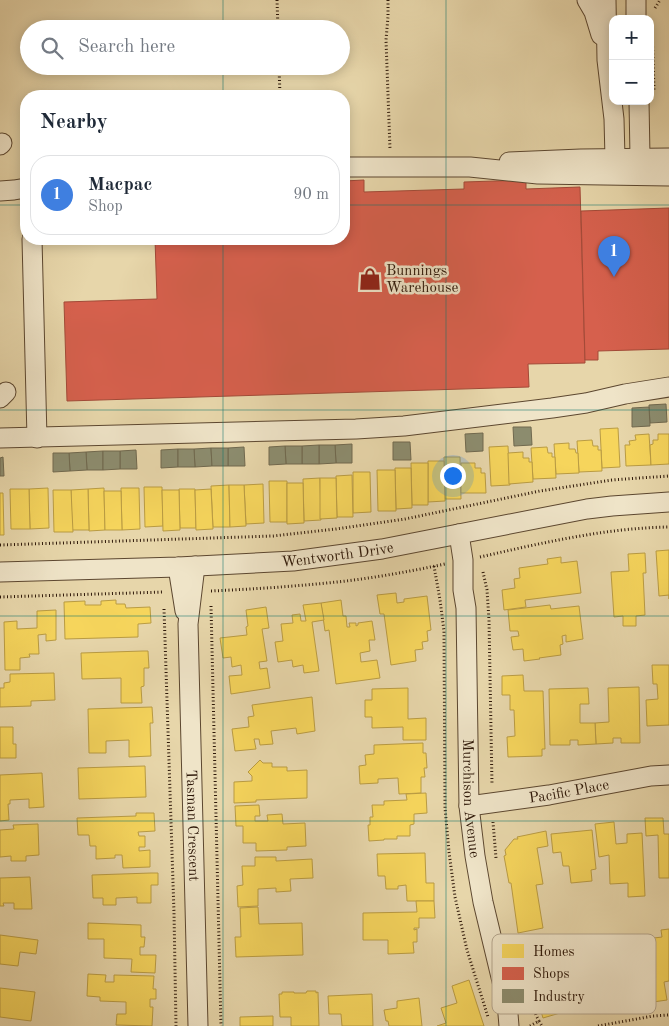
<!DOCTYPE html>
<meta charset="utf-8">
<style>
body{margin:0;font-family:"Old Standard TT",serif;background:#f2f2f3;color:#1f2937}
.controls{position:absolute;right:15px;top:15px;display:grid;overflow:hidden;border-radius:10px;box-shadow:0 2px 12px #0003}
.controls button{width:45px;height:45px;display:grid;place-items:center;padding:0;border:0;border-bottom:1px solid #e0e1e3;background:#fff;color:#1f2937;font:25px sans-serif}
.you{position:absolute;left:452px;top:475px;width:18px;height:18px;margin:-12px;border:4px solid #fff;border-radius:50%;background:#1a73e8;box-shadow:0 0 0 8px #1a73e833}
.badge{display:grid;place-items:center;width:32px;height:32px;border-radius:50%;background:#8f2418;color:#fff;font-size:16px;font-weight:700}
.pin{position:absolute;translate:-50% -41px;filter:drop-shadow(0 1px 2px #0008)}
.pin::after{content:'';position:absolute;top:26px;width:18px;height:15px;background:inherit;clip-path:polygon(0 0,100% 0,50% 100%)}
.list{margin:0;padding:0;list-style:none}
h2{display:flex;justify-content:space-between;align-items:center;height:65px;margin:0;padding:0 20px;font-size:21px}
h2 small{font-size:16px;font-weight:400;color:#747a83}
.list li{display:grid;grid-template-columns:32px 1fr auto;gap:15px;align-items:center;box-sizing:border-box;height:80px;margin:0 10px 10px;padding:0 10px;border:1px solid #e0e1e3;border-radius:20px}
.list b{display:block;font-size:19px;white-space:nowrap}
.list p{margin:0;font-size:16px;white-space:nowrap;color:#747a83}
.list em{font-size:16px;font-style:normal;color:#747a83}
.icon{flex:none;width:28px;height:28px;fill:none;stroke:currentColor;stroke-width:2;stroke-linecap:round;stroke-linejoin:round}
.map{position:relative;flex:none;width:669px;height:1026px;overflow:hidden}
.search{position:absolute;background:#fff;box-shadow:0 2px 12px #0003;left:20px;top:20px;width:330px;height:55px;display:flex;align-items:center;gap:12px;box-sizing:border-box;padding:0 18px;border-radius:28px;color:#747a83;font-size:19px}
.panel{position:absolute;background:#fff;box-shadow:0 2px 12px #0003;left:20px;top:90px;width:330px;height:155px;border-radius:20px}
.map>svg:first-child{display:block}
.homes{fill:#f6d55c;stroke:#ba9c43}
.shops{fill:#d6604d;stroke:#a34a38}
.industry{fill:#8c8c6e;stroke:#70694f}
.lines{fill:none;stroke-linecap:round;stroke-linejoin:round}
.minor-casing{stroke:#5c4730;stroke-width:21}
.path{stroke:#2d1708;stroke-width:3;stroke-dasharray:1 2.5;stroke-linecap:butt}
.minor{stroke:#efe4c8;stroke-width:19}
.grid{fill:none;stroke:#0f766e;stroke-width:1;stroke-opacity:0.55}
.labels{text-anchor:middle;stroke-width:5;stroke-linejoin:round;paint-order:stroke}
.poi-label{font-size:15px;fill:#2d1708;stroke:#efe4c8;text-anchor:start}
.street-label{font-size:15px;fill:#2d1708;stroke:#efe4c8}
.key{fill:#efe4c8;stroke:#b5a68e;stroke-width:1}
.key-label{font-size:14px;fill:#2d1708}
</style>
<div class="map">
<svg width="669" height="1026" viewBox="0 0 669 1026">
<rect width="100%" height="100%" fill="#e7d6aa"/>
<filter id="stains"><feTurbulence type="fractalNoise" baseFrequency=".004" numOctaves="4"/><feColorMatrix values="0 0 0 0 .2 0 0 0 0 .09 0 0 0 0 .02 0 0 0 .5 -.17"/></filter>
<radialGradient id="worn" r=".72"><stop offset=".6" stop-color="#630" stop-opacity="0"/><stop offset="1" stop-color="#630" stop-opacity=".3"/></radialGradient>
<g class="homes">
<polygon points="618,428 620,467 602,468 600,429"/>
<polygon points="649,434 651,465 626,466 625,445 630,445 629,441 636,440 635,435"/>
<polygon points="658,434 669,434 669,464 651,465 650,445 653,444 653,440 658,440"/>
<polygon points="592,440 593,446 598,446 598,450 601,450 602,471 579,472 577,441"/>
<polygon points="569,443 569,449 575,449 576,453 578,453 579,473 556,474 554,444"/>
<polygon points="508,446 510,485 491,486 489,447"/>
<polygon points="547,447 548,453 552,453 552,457 555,457 556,478 533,479 531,448"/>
<polygon points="523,452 523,458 529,458 529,462 532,462 533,482 509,484 508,453"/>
<polygon points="444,457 460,457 461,499 445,499"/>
<polygon points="428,461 444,461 445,501 428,502"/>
<polygon points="411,463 428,463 428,505 412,505"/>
<polygon points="461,463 475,463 475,468 481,468 481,473 485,473 486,493 461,493"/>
<polygon points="395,468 411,468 412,508 396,509"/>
<polygon points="377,470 395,470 396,511 378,511"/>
<polygon points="353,472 370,472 371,512 353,513"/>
<polygon points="352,475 353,517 337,517 336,476"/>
<polygon points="320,478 321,520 304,521 303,479"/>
<polygon points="320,478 336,478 337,518 320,519"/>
<polygon points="269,481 287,481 287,522 270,522"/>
<polygon points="287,483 303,483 304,523 287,524"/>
<polygon points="263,484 264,523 246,524 244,485"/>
<polygon points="229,485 230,527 213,527 211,486"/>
<polygon points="229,485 244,485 246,526 230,527"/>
<polygon points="144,487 162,487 163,526 145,527"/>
<polygon points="48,488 49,528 30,529 29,489"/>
<polygon points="104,488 105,530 89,531 88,489"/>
<polygon points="121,488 139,488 140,529 122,530"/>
<polygon points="10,489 29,489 30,529 11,529"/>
<polygon points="88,489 89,530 72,530 71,490"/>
<polygon points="179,489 195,489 196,528 180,528"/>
<polygon points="211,489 213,529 196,530 195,490"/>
<polygon points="53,490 71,490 73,532 54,532"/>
<polygon points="162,490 179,490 180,530 163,531"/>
<polygon points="104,491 121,491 122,530 105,530"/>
<polygon points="0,493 3,493 4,535 0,535"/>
<polygon points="669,550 669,599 669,595 659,596 656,551"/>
<polygon points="645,553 646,573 643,573 645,615 636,616 636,626 623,626 623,616 614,617 611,572 629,571 628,554"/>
<polygon points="561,557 561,563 577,561 581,593 525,600 526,607 504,610 502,590 515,588 514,579 520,578 519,568 548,564 547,559"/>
<polygon points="396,593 397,603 404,602 404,599 427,596 431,630 427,631 428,641 422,642 423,649 415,650 416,661 391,665 384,614 380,614 377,595"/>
<polygon points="116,600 116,604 125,604 126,608 150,607 151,623 138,624 138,637 65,639 64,602 85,601 85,605 101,605 101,601"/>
<polygon points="341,600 343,616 346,616 347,627 350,627 349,623 356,623 356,626 358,625 358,623 372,621 375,640 369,640 370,651 360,653 361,662 377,660 380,678 336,684 329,630 325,631 321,603"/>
<polygon points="321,603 324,620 312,622 319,671 304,673 303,665 293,667 292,660 278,662 275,642 283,641 281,624 293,623 292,615 300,614 301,621 306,621 303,605"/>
<polygon points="550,605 551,609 579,606 583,639 566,642 566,635 562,636 563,644 560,645 561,655 539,658 540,659 524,661 523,649 513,650 511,637 519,636 518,631 510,631 508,610"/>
<polygon points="266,607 269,628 262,629 267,661 259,662 260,669 267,668 270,688 231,694 229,676 242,675 241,665 232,667 231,657 223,658 220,638 247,635 246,627 248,626 246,610"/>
<polygon points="56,610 56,640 46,641 46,634 38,635 39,654 29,654 30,657 20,658 20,670 5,670 4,622 17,621 17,629 37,628 37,611"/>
<polygon points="143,651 148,651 149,668 144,668 144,686 141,687 142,703 121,703 121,678 82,679 81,653"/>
<polygon points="652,665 669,665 669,725 647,726 646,700 658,699 657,684 653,684"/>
<polygon points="54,673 55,700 31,701 31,706 0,707 0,688 4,688 4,683 10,682 10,674"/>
<polygon points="523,675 524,691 543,691 545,749 542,749 542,756 508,757 507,737 515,736 514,710 510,710 510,695 502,695 502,676"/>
<polygon points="639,687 640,743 621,743 621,738 613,738 613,743 596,744 595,723 609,722 608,688"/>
<polygon points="408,688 408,719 426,718 426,740 403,740 403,727 372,728 372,717 365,717 365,700 372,700 372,689"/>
<polygon points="588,688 589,704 580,704 580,723 595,723 596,744 578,745 578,740 570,740 570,745 550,745 549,689"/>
<polygon points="312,697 315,731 297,734 296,728 271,731 273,744 260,745 259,739 254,739 256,749 235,751 232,729 249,727 248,717 254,716 252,705"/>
<polygon points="152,707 153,723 150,723 151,756 129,757 129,740 106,741 106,753 89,753 88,709"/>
<polygon points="0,727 13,727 13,744 16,744 16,758 0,758"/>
<polygon points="423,743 423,753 426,753 427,768 424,768 425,777 421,777 421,793 399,794 398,778 378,779 378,783 360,784 359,766 366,765 365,755 374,754 374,745"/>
<polygon points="260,760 263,763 272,763 272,767 287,767 287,771 307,770 307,798 256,800 256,802 234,803 234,782 252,781 252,776 248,772"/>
<polygon points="145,766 146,797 79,799 78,768"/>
<polygon points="42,773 44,807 29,808 29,799 10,800 10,804 8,804 9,820 0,821 0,775"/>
<polygon points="426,793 427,813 414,814 414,824 410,825 410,836 397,836 397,839 384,839 384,840 369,841 368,825 370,825 370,817 373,817 372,805 384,805 384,801 407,800 406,794"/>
<polygon points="259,805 260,816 255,816 255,821 268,821 267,815 282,814 283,824 305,823 306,846 287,847 287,850 256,851 256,843 243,843 243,826 236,826 235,806"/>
<polygon points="136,813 154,813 155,831 138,832 139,836 145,836 145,847 139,847 139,851 150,850 150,867 123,868 122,855 115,855 115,858 96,859 96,846 90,846 89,835 78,835 77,818 136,816"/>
<polygon points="645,818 663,818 664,834 669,834 669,878 659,878 658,835 646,836"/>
<polygon points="614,822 616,844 627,843 627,834 642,833 645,896 628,897 628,883 610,884 609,855 599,857 595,824"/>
<polygon points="38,824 39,855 26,856 26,861 11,861 11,856 0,857 0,830 14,829 13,825"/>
<polygon points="592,830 596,869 591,870 592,881 571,883 569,866 563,866 561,852 553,853 551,834"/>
<polygon points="546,831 548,846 537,848 543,884 536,885 543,928 518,933 511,883 509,883 504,856 506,855 505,850 514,839 518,839 517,837"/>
<polygon points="425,853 426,883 434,883 434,901 407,901 406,885 398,886 398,889 386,889 385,876 378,876 377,854"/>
<polygon points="255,857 276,857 276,861 312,859 313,878 290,879 291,891 276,892 276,888 258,889 258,906 238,907 237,886 243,885 242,866 255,866"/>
<polygon points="151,873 158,873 158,885 151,885 151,903 137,903 137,897 116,898 116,905 103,905 103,898 93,898 92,875"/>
<polygon points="30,877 32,909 14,909 14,903 3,903 4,906 0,906 0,878"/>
<polygon points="416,901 434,901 435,918 419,918 419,928 414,928 414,930 417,929 417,942 413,942 414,953 388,954 388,940 363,940 363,913 417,912"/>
<polygon points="258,907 259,924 302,923 303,955 236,957 235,937 241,937 240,908"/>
<polygon points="88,923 141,925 141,937 145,937 144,947 140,947 140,955 156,955 155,973 131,972 132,959 104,958 104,939 88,939"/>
<polygon points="669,929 669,981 664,982 667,1000 646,1003 643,981 652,980 646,939 662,937 661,930"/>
<polygon points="0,935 38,940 36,954 20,952 18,966 0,964"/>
<polygon points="557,952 568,986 585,981 588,1000 559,1009 560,1013 543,1018 526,961"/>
<polygon points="88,974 106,975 105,982 114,982 114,975 154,976 153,989 156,989 156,999 150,999 150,1007 153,1007 152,1026 116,1025 117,1014 126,1014 126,1002 100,1001 100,997 87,996"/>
<polygon points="469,980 484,1026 437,1026 446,1023 441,1008 457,1003 452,986"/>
<polygon points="0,988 35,992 31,1021 0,1017"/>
<polygon points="307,991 316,991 316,993 318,992 319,1026 291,1026 291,1017 280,1017 279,994 282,994 282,992 294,992 294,993 306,993"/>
<polygon points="372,994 373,1026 342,1026 341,1014 329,1014 328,996"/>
<polygon points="419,998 422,1026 389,1026 388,1021 386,1021 384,1010 397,1008 397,1001"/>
<polygon points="273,1016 273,1026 240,1026 240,1017"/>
</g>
<g class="shops">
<polygon points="364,180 364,192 464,189 464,182 526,180 526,189 580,187 585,363 528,364 529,387 67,401 64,302 157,299 155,239 344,239 344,181"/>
<polygon points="669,208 669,349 598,351 598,360 585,360 581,211"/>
</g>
<g class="industry">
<polygon points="666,404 667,422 650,423 649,405"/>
<polygon points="649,407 650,426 632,427 632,408"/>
<polygon points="513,427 531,427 532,445 514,446"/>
<polygon points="483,433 483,451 466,452 465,434"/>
<polygon points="393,442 410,442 411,460 393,460"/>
<polygon points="352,444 352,463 336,463 335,445"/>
<polygon points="319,445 335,445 336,463 319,464"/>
<polygon points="319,445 319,464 302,464 302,446"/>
<polygon points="285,446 302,446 302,464 286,464"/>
<polygon points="285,446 286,464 269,465 269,447"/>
<polygon points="244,447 245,466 228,466 228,448"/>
<polygon points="211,448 212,466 195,467 194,449"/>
<polygon points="211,448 228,448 228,466 212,466"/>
<polygon points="178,449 178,467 161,468 161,450"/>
<polygon points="178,449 194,449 195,467 178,467"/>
<polygon points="136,450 137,469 120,469 120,451"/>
<polygon points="103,451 103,470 87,470 86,452"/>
<polygon points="103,451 120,451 120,469 103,470"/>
<polygon points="86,452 87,470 70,471 69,453"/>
<polygon points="53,453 69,453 70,471 53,472"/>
<polygon points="3,457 4,476 0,476 0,458"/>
</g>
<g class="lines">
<defs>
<g id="minor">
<polyline points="587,0 594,12 601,35"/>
<polyline points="606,0 607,60 614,119 615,158 627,174 640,157 639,101"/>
<polyline points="636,0 636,19"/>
<polyline points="0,145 2,143"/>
<polyline points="509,162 581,159 669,158"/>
<polyline points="344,167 470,167 538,174 669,176"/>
<polyline points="0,191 14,190 26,188"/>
<polyline points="32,239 37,438"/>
<polyline points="0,398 6,392"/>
<polyline points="0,438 356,429 404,426 552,408 586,403 625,394 669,387"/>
<path id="s1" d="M459,534l4,26v30l3,18 3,198 6,50 8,46 24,100 2,24"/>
<path id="s2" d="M195,566l-7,58 10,402"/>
<polyline points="178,567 185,611"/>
<path id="s3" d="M0,572l178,-5 115,-6 89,-12 205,-40 25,-3 57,-4"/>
<path id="s4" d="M469,806l80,-11 102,-19 18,-1"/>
</g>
</defs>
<use href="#minor" class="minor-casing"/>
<g class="path">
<polyline points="277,0 278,29"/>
<polyline points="388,0 388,17 386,40 390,149"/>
<polyline points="655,8 660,0"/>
<polyline points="652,29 654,90"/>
<polyline points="279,66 280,96"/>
<polyline points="0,545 273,536 336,529 405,519 540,491 612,480 669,476"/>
<path d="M480,557c62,-14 125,-29 189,-30"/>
<polyline points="434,566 440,600 444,631 445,808 449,852 455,897 467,950 488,1017"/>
<polyline points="483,572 487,590 489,620 492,785"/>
<path d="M211,591c45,-2 90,-5 135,-10 33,-4 66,-10 99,-17"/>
<polyline points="0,597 164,592"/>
<polyline points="211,606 221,1026"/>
<polyline points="164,609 174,913 176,1026"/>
<polyline points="493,822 496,858"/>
<polyline points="515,947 536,1015 539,1021"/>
<polyline points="530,1026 539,1021 542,1026"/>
<polyline points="598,1026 653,1016 669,1015"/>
</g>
<use href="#minor" class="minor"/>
</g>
<path class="grid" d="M223,0v29M446,0v1026M223,66v30M0,205h26M344,205h325M223,239v787M0,410h669M0,616h669M0,821h669"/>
<defs>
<symbol id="shop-bare" viewBox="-9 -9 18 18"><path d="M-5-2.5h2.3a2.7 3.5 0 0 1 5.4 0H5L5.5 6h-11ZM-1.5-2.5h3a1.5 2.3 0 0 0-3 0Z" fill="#8f2418" stroke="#efe4c8" stroke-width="2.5" paint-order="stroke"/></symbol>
</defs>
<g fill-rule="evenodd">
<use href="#shop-bare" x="354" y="263" width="32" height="32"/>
</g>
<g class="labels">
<g class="poi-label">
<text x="386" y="275">Bunnings<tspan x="386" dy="17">Warehouse</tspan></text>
</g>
<g class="street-label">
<text dy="5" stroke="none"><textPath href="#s3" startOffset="338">Wentworth Drive</textPath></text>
<text dy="5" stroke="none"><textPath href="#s4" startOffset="101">Pacific Place</textPath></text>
<text dy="5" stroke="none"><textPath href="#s1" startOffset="265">Murchison Avenue</textPath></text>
<text dy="5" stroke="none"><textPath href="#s2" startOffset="260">Tasman Crescent</textPath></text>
</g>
</g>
<rect x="492" y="934" width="164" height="80" rx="8" class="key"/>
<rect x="502" y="944" width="22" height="14" fill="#f6d55c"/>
<rect x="502" y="967" width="22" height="13" fill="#d6604d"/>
<rect x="502" y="989" width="22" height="14" fill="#8c8c6e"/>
<g class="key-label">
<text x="533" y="956">Homes</text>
<text x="533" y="978">Shops</text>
<text x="533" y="1001">Industry</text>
</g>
<rect width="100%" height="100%" filter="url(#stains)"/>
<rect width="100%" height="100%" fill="url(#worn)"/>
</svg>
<div class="controls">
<button>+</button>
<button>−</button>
</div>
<div class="you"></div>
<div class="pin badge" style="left:614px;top:277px;background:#3f7fe0">1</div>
<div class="search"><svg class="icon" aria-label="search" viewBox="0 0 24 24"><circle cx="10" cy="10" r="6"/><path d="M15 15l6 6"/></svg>Search here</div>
<section class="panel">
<h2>Nearby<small></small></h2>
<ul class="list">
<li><span class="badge" style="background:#3f7fe0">1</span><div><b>Macpac</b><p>Shop</p></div><em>90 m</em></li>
</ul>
</section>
</div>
